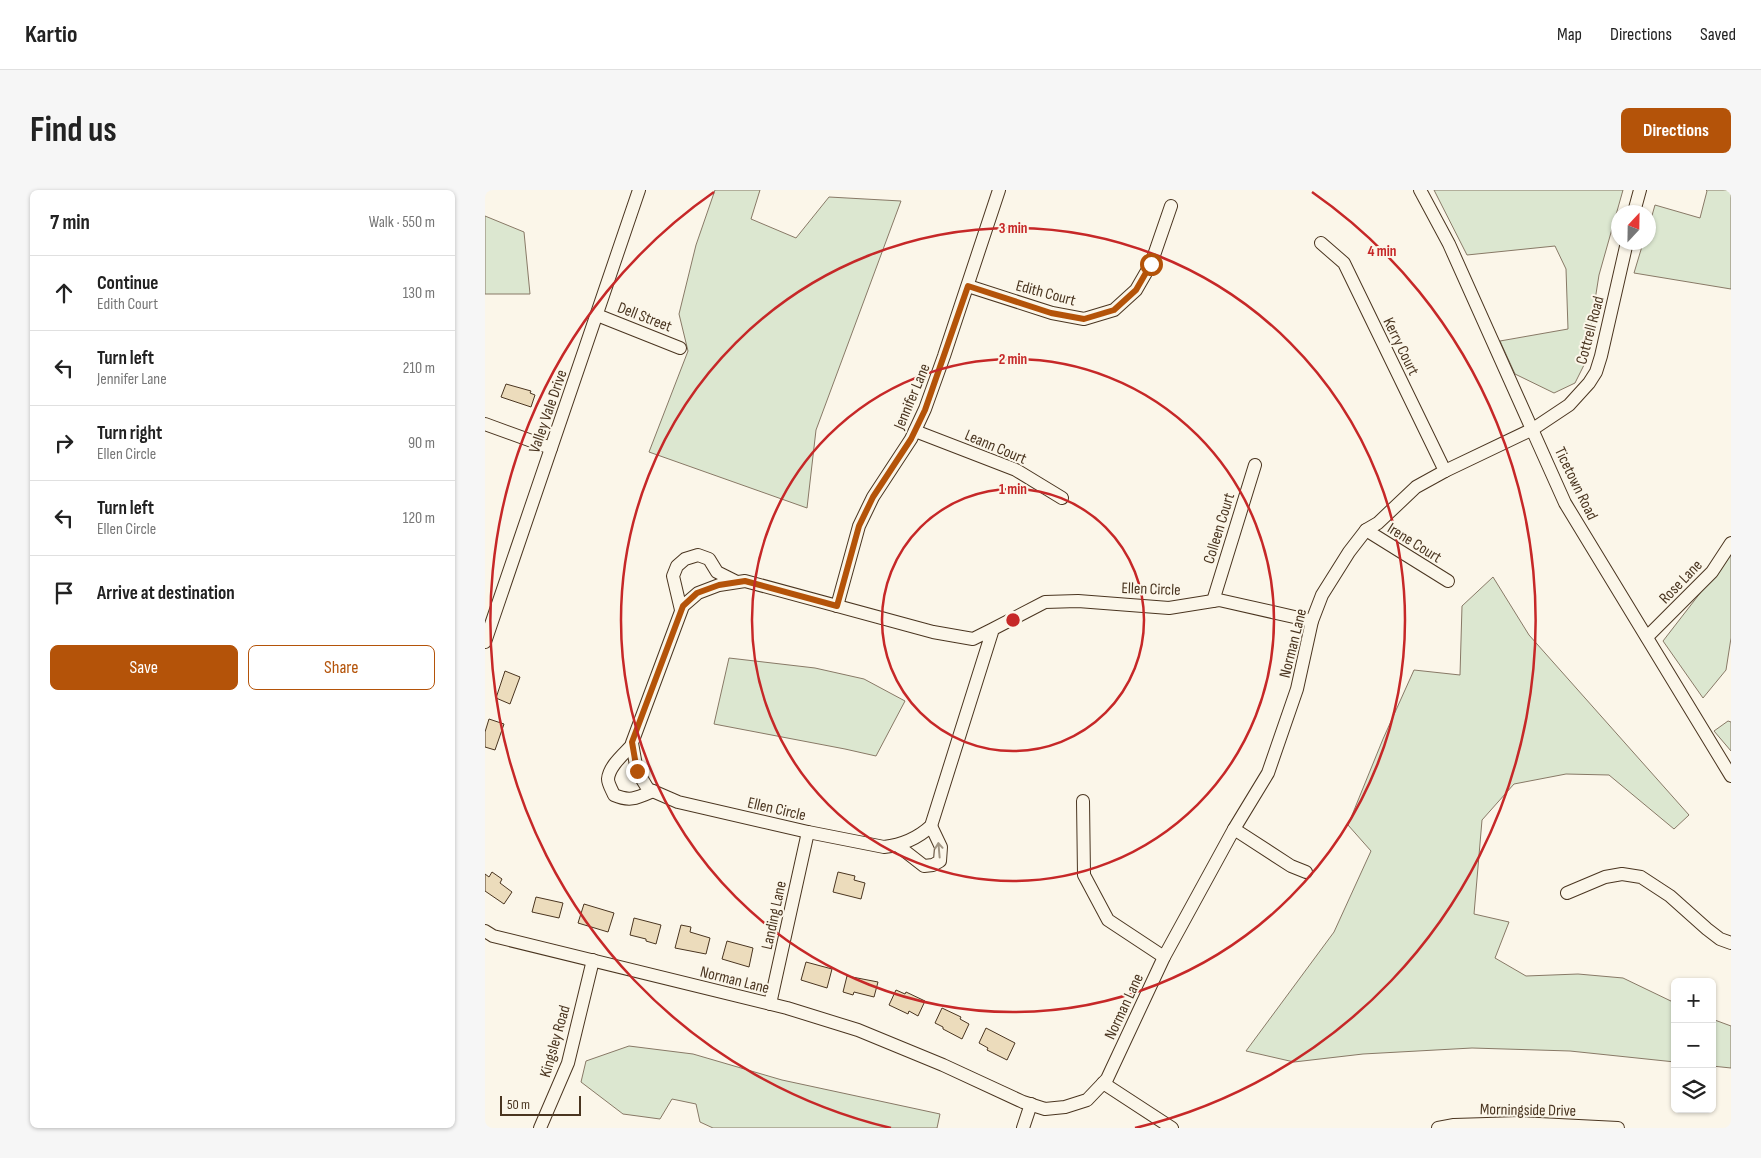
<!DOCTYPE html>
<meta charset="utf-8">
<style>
body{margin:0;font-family:"Sofia Sans Condensed",sans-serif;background:#f6f6f6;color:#222}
.controls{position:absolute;right:15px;bottom:15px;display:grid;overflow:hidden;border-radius:8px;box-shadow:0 1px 4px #0004}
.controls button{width:45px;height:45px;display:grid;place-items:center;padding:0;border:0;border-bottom:1px solid #e0e0e0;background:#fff;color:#222;font:25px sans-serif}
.compass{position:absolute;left:1126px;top:15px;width:45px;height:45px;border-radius:50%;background:#fff;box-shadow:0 1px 4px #0004;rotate:22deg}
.scale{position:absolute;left:15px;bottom:12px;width:81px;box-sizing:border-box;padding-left:5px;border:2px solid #4a3520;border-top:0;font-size:14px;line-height:18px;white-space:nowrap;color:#4a3520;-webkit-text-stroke:4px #fbf6e9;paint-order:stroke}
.stop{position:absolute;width:15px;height:15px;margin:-11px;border:4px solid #b45309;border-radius:50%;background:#fff}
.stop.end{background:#b45309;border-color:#fff;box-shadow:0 1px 5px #0008}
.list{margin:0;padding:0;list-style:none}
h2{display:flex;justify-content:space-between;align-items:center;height:65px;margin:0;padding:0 20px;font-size:21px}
h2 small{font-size:16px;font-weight:400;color:#767676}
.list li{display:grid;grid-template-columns:32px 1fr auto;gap:15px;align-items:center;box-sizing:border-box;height:75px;padding:0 20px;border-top:1px solid #e0e0e0}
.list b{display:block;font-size:19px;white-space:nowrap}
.list p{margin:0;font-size:16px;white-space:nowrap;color:#767676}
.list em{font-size:16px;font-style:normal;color:#767676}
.actions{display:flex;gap:10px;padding:15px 20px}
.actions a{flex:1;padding:11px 0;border:1px solid #b45309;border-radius:8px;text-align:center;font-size:18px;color:#b45309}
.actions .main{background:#b45309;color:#fff}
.icon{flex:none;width:28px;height:28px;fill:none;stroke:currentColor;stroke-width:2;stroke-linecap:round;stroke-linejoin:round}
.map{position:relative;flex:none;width:1246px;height:938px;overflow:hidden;border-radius:8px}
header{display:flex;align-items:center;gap:30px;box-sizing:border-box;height:70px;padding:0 25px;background:#fff;border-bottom:1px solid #e0e0e0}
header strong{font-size:24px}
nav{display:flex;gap:28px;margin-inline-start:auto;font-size:18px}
.intro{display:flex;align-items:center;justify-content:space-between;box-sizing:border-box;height:120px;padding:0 30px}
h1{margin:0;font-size:35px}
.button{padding:12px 22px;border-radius:8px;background:#b45309;color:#fff;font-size:18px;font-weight:700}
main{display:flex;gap:30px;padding:0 30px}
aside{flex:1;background:#fff;border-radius:8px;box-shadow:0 1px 4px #0004}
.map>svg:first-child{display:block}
.green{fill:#dce7d0;stroke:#887966}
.building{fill:#ecdcbc;stroke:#4a3520}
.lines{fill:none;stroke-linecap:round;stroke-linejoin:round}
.minor-casing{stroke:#4a3520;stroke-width:14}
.minor{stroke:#fbf6e9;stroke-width:12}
.oneway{stroke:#a29684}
.route{stroke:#b45309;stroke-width:6}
.ring{fill:none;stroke:#c62828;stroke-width:2.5}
.labels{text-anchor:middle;stroke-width:4;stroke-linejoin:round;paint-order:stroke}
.street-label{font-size:16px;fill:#4a3520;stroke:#fbf6e9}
.centre{fill:#c62828;stroke:#fbf6e9;stroke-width:2.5}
.ring-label{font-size:15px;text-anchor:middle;font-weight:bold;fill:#c62828;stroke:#fbf6e9;stroke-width:4;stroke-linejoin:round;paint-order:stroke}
</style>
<header>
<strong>Kartio</strong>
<nav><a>Map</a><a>Directions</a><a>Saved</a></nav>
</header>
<div class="intro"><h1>Find us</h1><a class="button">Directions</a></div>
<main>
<aside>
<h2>7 min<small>Walk · 550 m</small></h2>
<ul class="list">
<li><svg class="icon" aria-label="ahead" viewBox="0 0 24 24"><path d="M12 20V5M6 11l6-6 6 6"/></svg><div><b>Continue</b><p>Edith Court</p></div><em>130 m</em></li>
<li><svg class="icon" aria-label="left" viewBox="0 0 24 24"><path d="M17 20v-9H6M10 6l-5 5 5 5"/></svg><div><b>Turn left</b><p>Jennifer Lane</p></div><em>210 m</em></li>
<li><svg class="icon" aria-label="right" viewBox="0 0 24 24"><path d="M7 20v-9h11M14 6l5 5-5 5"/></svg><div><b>Turn right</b><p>Ellen Circle</p></div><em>90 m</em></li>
<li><svg class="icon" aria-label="left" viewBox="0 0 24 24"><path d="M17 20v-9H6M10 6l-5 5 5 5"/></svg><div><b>Turn left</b><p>Ellen Circle</p></div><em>120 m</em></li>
<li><svg class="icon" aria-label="arrive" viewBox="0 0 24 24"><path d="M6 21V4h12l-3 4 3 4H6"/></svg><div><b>Arrive at destination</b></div></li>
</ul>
<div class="actions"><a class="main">Save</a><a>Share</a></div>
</aside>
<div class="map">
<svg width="1246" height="938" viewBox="0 0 1246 938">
<rect width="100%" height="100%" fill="#fbf6e9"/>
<g class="green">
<polygon points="230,0 275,0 266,29 311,48 344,7 416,11 331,240 322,318 164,262 203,161 194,124 211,55"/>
<polygon points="949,0 1138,0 1114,85 1100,173 1090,193 1069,203 1030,184 1015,151 1083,139 1081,79 1070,56 982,65"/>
<polygon points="1221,0 1246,0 1246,99 1149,83 1158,53 1164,52 1164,36 1170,15 1215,28 1222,1"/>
<polygon points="0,26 39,42 45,104 0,104"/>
<polygon points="1246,359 1246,448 1241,480 1218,508 1178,451 1233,380"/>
<polygon points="1008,387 1044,445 1204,625 1189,639 1124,585 1081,584 1029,594 997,630 989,724 1024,732 1010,768 1041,786 1093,784 1138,788 1190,813 1190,872 1085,861 987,858 878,864 809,872 761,861 849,742 886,661 863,635 898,549 929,480 975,485 977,416"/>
<polygon points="244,468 330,478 379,489 420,511 391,566 360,559 229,534"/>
<polygon points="1243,531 1246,532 1246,561 1229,541"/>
<polygon points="1227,829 1246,836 1246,878 1227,876"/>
<polygon points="144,856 208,864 297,890 455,924 452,938 228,938 215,932 211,914 187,909 175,929 138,924 96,892 101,871"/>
</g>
<g class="building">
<polygon points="21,194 46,201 45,203 50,205 46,217 16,207"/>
<polygon points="20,481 35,487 25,514 11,508"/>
<polygon points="4,529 19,534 10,560 0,557 0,542"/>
<polygon points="7,682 17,689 15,693 27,702 19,714 0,701 0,684 4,687"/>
<polygon points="353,682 370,686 369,690 380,693 376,709 348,702"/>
<polygon points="51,707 78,713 74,728 47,722"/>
<polygon points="99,714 129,723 123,742 93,733"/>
<polygon points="149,728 176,735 171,754 161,751 161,749 145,745"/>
<polygon points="196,735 206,737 205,742 225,748 221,764 190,758"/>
<polygon points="242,751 268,758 264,777 237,769"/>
<polygon points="321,772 347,779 342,798 316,790"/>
<polygon points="362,786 393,792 389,807 369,802 368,805 358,802"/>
<polygon points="411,800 420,804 421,802 440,811 433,826 424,821 423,824 404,815"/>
<polygon points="457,818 476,827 475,829 484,834 477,849 458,839 458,837 450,833"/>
<polygon points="501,838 530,853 522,870 502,860 503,858 494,853"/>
</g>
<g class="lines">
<defs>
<g id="minor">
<polyline points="935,0 964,54 1080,313 1246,586"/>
<polyline points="1149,22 1155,0"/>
<polyline points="836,53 859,73 960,281"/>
<polyline points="483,96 567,123 599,129 629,120 651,100 666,74 686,16"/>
<polyline points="112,125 195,158"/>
<polyline points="0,234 66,258"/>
<polyline points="430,241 531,280 577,308"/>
<polyline points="881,340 963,391"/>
<polyline points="728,411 770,275"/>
<polyline points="352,416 374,336 388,307 426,249 440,219 459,166 514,0"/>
<polyline points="196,420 188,386 192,376 200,369 213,365 224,369 232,382 252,392"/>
<path d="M508,439l-20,10 -40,-7 -188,-51 -26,4 -21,8 -15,13 -51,137 5,28 11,18 30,13 130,30 76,15c18,-2 34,-9 47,-21l62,-197 52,-27 33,-1 91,7 50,-8 93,21"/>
<polyline points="1162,447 1227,382 1246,353"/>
<polyline points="0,452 154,0"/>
<path d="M147,555c-8,9 -23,21 -24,34 0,5 4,11 6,16 16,7 23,3 39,-4"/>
<polyline points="598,611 599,685 623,730 679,767"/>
<polyline points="749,639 806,676 821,682"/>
<polyline points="412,655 439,676 448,675 455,671 456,657 446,636"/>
<polyline points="1082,703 1120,687 1137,684 1156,687 1185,706 1222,739 1235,749 1246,753"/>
<polyline points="0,741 8,746 302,818 373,840 458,875 538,912 560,919 580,917 602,910 622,889 679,767 749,639 783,583 812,499 827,431 837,405 864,362 881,340 893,333 931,297 960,281 1048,239 1084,215 1104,193 1111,182 1116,166 1142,52"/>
<polyline points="285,814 323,642"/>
<polyline points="618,893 687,938"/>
<polyline points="55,938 83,873 108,770"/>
<polyline points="538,938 546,914"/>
<polyline points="953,938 969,935 1035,933 1133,938"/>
</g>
</defs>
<use href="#minor" class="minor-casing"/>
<use href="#minor" class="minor"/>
</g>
<defs><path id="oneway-shaft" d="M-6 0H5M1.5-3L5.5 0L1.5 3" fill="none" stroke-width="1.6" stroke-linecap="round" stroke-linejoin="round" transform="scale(1.25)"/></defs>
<use class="oneway" href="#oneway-shaft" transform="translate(454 660) rotate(-95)"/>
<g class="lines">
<polyline class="route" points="152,581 147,552 198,416 212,403 234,395 260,391 352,416 374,336 388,307 426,249 440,220 483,96 566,123 599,129 629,120 651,100 666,74"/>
</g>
<g class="ring">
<circle cx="528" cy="430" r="131"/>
<circle cx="528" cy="430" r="261"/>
<circle cx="528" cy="430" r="392"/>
<path d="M406 938A522 522 0 0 1 229 2M827 2A522 522 0 0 1 650 938"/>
</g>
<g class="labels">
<g class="street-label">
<text transform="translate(561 102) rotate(15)" y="6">Edith Court</text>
<text transform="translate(160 126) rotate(21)" y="6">Dell Street</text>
<text transform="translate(1104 140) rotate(-75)" y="6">Cottrell Road</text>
<text transform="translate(917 156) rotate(64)" y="6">Kerry Court</text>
<text transform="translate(426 206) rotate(-67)" y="6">Jennifer Lane</text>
<text transform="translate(62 221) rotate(-71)" y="6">Valley Vale Drive</text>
<text transform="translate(511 256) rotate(23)" y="6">Leann Court</text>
<text transform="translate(1092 293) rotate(64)" y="6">Ticetown Road</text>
<text transform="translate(733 338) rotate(-73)" y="6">Colleen Court</text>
<text transform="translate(930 352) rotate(32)" y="6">Irene Court</text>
<text transform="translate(1195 391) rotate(-46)" y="6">Rose Lane</text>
<text transform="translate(666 398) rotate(2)" y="6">Ellen Circle</text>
<text transform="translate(807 453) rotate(-76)" y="6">Norman Lane</text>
<text transform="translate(292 618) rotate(13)" y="6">Ellen Circle</text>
<text transform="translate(288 725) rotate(-78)" y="6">Landing Lane</text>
<text transform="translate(250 789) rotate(14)" y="6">Norman Lane</text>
<text transform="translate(638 816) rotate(-65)" y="6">Norman Lane</text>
<text transform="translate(69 851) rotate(-74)" y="6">Kingsley Road</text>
<text transform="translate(1043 919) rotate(1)" y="6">Morningside Drive</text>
</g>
</g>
<circle cx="528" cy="430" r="8" class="centre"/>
<g class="ring-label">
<text x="528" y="43">3 min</text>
<text x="897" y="66">4 min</text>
<text x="528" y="174">2 min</text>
<text x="528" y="304">1 min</text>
</g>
</svg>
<div class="controls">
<button>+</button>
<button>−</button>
<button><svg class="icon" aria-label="layers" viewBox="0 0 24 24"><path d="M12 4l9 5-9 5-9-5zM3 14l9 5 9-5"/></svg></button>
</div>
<svg class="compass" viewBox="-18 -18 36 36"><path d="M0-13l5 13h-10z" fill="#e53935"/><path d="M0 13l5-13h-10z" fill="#767676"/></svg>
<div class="scale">50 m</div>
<div class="stop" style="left:666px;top:74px"></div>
<div class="stop end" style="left:152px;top:581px"></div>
</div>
</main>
